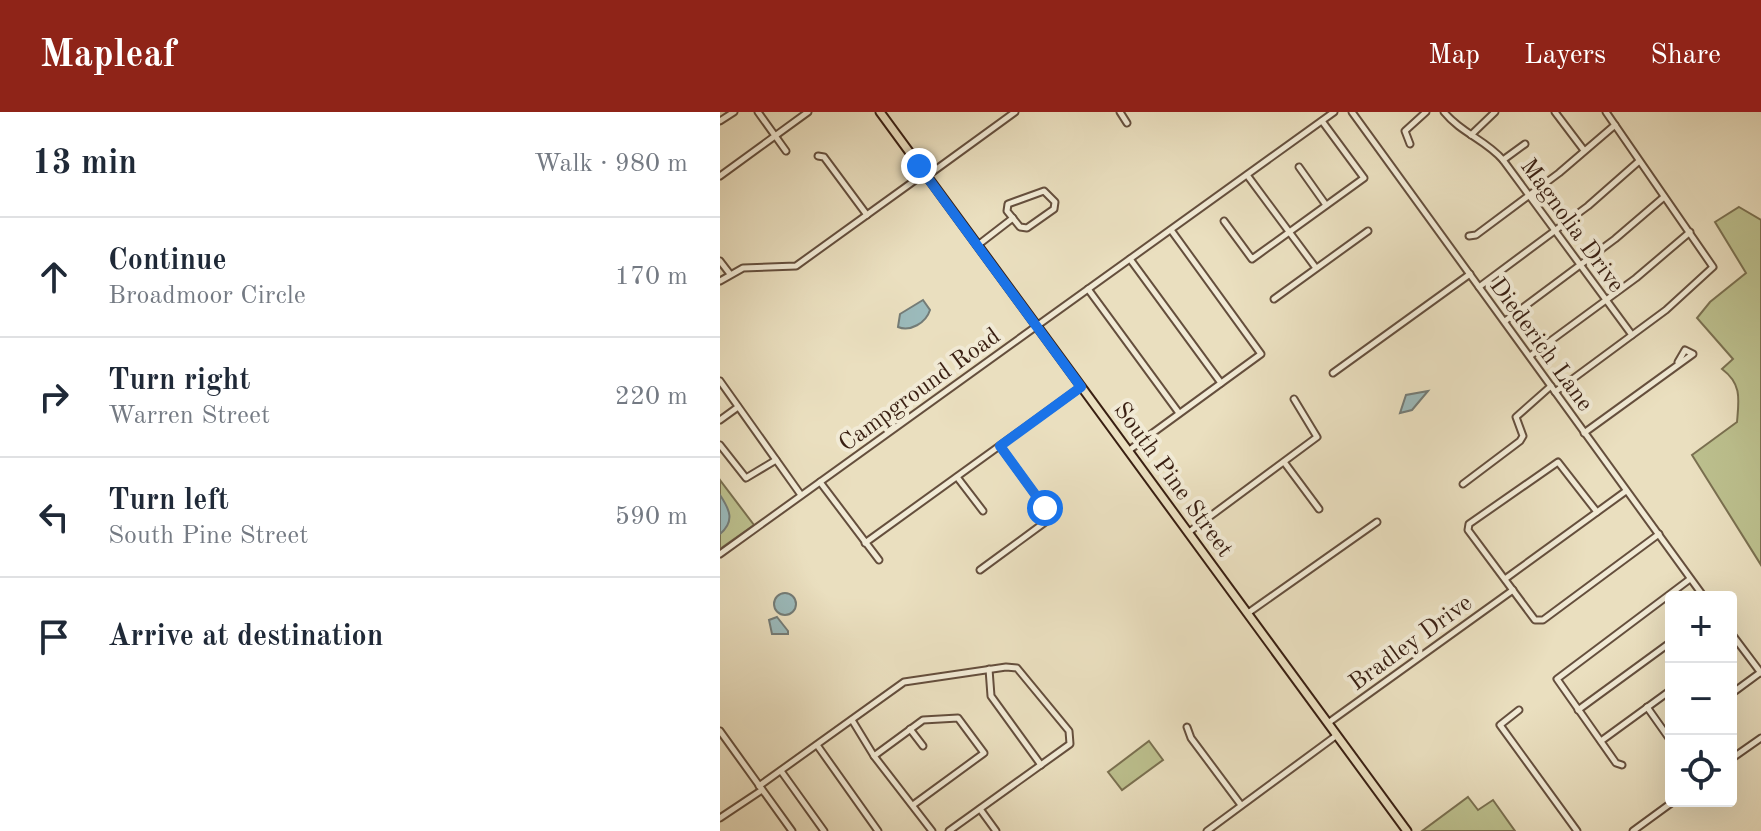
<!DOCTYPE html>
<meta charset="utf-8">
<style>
body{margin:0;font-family:"Old Standard TT",serif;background:#f2f2f3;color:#1f2937}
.controls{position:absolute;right:24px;bottom:24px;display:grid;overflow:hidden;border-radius:8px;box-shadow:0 8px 32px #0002}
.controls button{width:72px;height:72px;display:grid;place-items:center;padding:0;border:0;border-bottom:2px solid #e0e1e3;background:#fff;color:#1f2937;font:40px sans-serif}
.stop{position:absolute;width:24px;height:24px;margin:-18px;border:6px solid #1a73e8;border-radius:50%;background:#fff}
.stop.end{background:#1a73e8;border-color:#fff;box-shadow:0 2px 8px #0008}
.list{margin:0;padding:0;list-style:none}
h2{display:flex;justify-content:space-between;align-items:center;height:104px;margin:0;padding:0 32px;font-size:34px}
h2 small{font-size:26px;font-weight:400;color:#747a83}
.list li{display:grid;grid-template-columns:52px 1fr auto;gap:24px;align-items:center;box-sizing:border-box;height:120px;padding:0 32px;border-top:2px solid #e0e1e3}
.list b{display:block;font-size:30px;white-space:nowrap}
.list p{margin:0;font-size:26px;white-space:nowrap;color:#747a83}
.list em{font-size:26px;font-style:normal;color:#747a83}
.icon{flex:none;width:44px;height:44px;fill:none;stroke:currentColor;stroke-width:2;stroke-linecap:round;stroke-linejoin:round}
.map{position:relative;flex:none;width:1041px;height:719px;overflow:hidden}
header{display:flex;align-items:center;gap:48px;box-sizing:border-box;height:112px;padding:0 40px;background:#8f2418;color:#fff}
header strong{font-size:38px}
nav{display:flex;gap:44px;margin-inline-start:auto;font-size:28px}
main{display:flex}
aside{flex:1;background:#fff}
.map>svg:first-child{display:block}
.green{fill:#bcc08e;stroke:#7a7050;stroke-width:2}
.water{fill:#9bbabb;stroke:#747c77;stroke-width:2}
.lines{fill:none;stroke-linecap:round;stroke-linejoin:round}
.minor-casing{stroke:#654f3d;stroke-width:9}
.major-casing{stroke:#391f12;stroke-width:11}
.minor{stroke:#f1ead5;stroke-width:5}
.major{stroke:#eadfbf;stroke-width:7}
.route{stroke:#1a73e8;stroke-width:10}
.labels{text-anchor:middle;stroke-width:8;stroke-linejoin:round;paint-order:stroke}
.street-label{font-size:24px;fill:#391f12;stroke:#f1ead5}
</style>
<header>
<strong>Mapleaf</strong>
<nav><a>Map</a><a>Layers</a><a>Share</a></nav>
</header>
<main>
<aside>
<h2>13 min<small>Walk · 980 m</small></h2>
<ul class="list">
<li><svg class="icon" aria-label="ahead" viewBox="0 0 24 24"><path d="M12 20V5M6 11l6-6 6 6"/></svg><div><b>Continue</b><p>Broadmoor Circle</p></div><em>170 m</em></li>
<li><svg class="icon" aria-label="right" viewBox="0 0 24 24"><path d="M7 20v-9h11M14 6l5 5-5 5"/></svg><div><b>Turn right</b><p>Warren Street</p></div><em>220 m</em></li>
<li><svg class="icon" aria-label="left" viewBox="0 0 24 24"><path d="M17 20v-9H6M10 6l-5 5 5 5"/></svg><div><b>Turn left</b><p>South Pine Street</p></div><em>590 m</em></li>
<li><svg class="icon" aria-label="arrive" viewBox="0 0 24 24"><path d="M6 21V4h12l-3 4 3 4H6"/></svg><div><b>Arrive at destination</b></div></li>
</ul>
</aside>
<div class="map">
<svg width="1041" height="719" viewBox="0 0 1041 719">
<rect width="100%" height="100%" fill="#eadfbf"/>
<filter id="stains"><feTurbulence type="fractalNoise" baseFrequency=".0025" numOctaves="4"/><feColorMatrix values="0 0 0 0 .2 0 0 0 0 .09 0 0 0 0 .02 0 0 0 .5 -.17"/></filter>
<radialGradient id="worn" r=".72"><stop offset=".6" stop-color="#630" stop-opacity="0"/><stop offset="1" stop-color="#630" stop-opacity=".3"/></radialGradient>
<g class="green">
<path d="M1019,95l22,13v345l-69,-110 45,-33c2,-23 5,-38 -15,-53l11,-10 -36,-41 13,-16 36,-29 -31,-51z"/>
<polygon points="0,368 34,413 0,437"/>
<polygon points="429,629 443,648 402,678 388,660"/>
<polygon points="748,685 758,698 773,688 795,719 702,719"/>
</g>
<g class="water">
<path d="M203,188l7,10c-4,13 -20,22 -32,17l2,-13z"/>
<polygon points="708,279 692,298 680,301 686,283"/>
<path d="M0,383c10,15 15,26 0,39z"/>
<circle cx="65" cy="492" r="11"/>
<polygon points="57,505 68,519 68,522 52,522 49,508"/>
</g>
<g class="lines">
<defs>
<g id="minor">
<polyline points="38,0 66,39"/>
<polyline points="400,0 407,11"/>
<polyline points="632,0 984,485"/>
<path d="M724,0c17,21 42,28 59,48l129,175"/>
<polyline points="835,0 863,37"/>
<polyline points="0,9 14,0"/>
<polyline points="751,23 775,0"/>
<polyline points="690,32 685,19 706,0"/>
<polyline points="98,44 104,45 147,103"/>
<polyline points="783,48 805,32"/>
<polyline points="579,55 606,93"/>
<polyline points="527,63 596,156"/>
<polyline points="0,64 88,0"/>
<polyline points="207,64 295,0"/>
<polygon points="324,79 335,90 334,97 307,116 300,115 287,99 288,92"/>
<polyline points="504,109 532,147 644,66 602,9"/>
<polyline points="749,124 756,123 839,61 895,13"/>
<polyline points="258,133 293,106"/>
<polyline points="410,147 501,271"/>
<polyline points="0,149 10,162"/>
<polyline points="0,169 23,156 76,154 205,61"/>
<polyline points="759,175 868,94 918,50"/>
<polyline points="368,177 459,301"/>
<polyline points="554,187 648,119"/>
<polyline points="785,209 895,127 944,85"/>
<polyline points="810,244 916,166 970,120"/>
<polyline points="613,261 750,162"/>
<polyline points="0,269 81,383"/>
<polyline points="835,280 946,198 993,155 886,0"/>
<polyline points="0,308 18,295"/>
<polyline points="864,321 973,242 965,238 958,250"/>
<polyline points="0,333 26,366 56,348"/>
<polyline points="408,339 541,242 451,118"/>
<polyline points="564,350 599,397"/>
<polyline points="237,365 263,399"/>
<polyline points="100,370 159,448"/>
<polyline points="743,372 800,329 803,324 796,305 831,274"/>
<polyline points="877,400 838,350 749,412 748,418 815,508 823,508 939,422"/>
<polyline points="469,420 597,325 574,287"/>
<polyline points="145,431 361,275"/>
<polyline points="0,442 614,0"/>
<polyline points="260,458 328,408 325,396 280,334"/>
<polyline points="785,467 906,379"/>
<polyline points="528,501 657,410"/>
<polyline points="1011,521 1041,561"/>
<polyline points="269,557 271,584 321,653"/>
<polyline points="1011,582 1041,560"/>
<polyline points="927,595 951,629"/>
<polyline points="799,598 780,613 857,719"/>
<polyline points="858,598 951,530"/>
<polyline points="132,608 154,644 212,719"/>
<polyline points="608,611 793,478"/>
<polyline points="467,615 471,626 521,693"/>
<polyline points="190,617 203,634"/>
<polyline points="0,619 72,719"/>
<polyline points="881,629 951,578"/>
<polyline points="97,633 158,719"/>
<polyline points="154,644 203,608 238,606 264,641 193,693"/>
<polyline points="1011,647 1041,626"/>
<polyline points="902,653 896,651 837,567 970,467"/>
<polyline points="61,659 104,719"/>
<polyline points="39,674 184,570 286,555 297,556 349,619 350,632 229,719"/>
<polyline points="260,697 276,719"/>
<polyline points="0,706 42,678"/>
<polyline points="487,719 617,623"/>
<polyline points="913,719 954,689"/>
</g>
<polyline id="major" points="160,0 687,719"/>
</defs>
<use href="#minor" class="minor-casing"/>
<use href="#major" class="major-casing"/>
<use href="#minor" class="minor"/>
<use href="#major" class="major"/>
</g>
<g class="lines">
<polyline class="route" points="199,54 361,275 280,334 325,396"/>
</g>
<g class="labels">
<g class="street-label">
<text transform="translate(853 113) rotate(54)" y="8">Magnolia Drive</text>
<text transform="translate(822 232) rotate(54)" y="8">Diederich Lane</text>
<text transform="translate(199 277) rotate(-36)" y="8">Campground Road</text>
<text transform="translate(454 367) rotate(54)" y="8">South Pine Street</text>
<text transform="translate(690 530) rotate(-36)" y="8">Bradley Drive</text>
</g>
</g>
<rect width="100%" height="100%" filter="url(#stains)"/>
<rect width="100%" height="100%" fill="url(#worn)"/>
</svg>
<div class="controls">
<button>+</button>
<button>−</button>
<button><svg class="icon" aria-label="locate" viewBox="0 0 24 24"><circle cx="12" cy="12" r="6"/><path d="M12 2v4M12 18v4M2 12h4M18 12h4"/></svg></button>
</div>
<div class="stop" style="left:325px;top:396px"></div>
<div class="stop end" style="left:199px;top:54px"></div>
</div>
</main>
